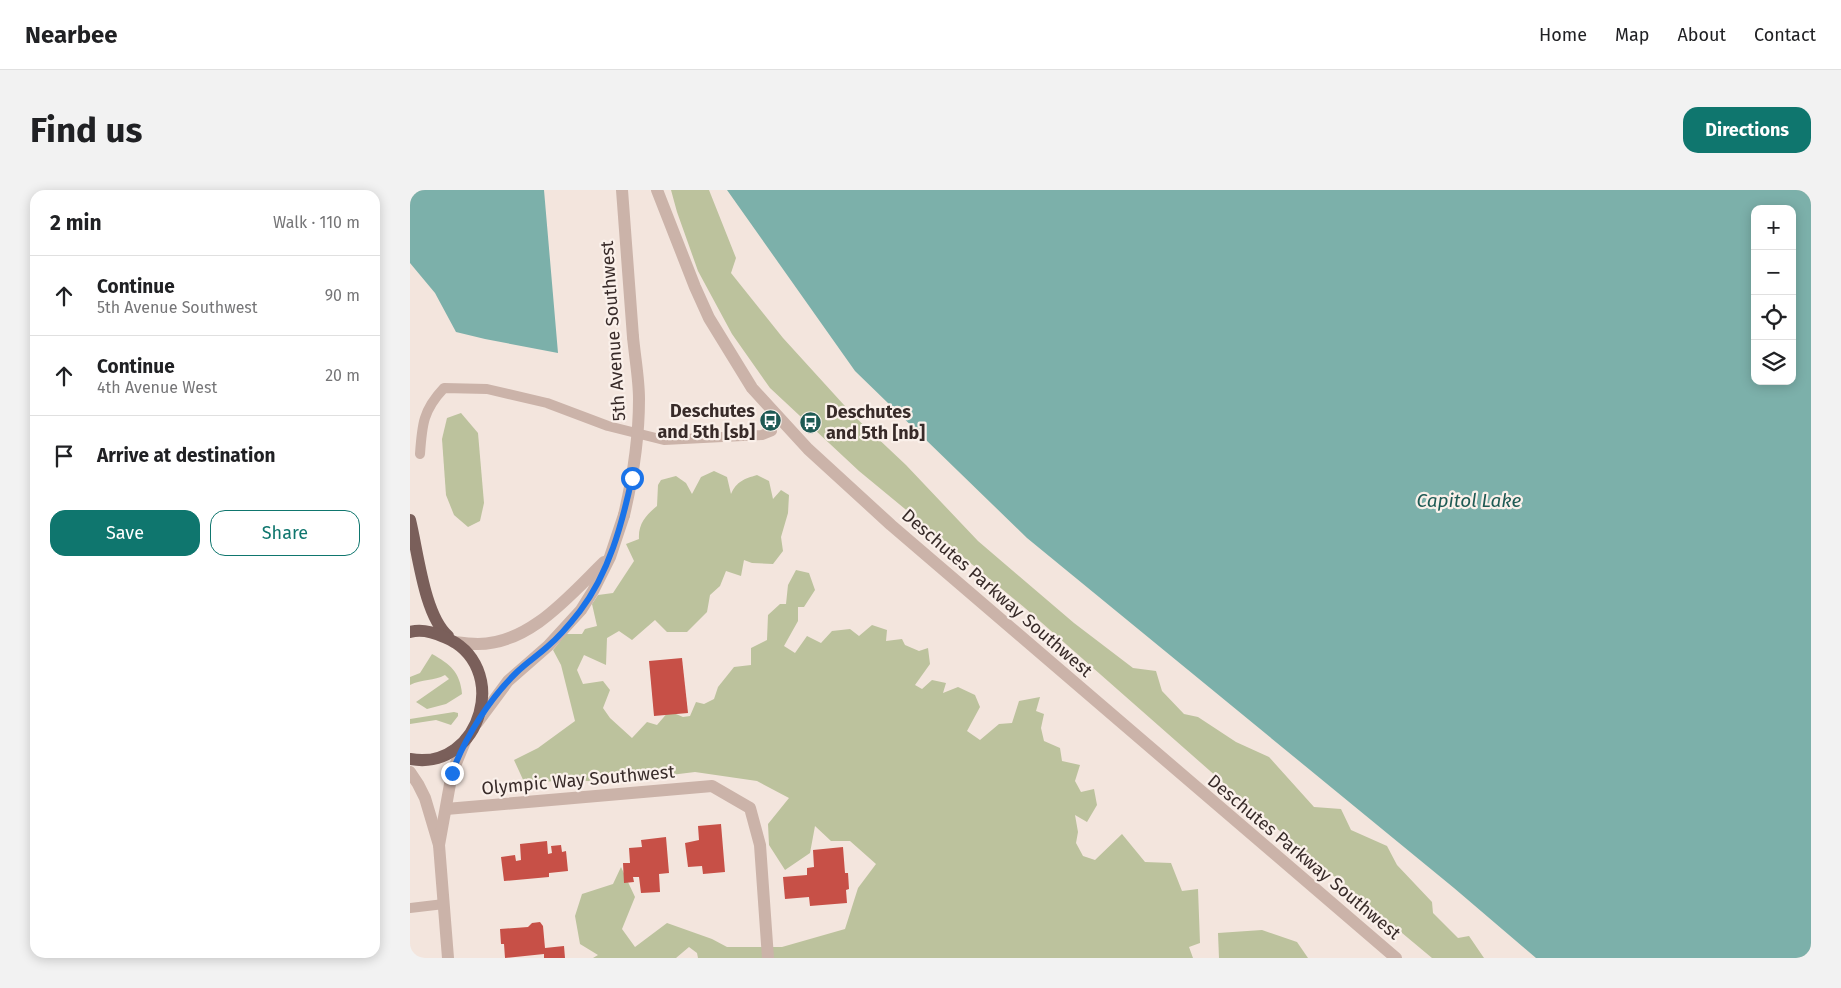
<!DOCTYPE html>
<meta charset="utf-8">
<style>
body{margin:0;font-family:"Fira Sans",sans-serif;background:#f2f2f2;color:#202124}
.controls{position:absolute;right:15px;top:15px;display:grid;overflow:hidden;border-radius:10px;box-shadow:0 2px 12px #0003}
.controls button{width:45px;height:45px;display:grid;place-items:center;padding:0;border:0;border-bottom:1px solid #e0e0e0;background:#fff;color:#202124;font:25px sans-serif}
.stop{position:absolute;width:15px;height:15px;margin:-11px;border:4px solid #1a73e8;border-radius:50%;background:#fff}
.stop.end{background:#1a73e8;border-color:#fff;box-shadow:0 1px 5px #0008}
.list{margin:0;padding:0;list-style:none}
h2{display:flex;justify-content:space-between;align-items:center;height:65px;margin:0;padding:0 20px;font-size:21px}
h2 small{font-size:16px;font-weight:400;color:#757577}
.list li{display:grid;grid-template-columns:32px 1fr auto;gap:15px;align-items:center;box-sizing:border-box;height:80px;padding:0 20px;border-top:1px solid #e0e0e0}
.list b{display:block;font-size:19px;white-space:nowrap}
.list p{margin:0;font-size:16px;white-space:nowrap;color:#757577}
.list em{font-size:16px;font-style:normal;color:#757577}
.actions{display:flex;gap:10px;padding:15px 20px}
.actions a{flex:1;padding:11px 0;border:1px solid #0f766e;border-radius:15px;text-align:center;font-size:18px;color:#0f766e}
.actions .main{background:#0f766e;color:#fff}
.icon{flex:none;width:28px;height:28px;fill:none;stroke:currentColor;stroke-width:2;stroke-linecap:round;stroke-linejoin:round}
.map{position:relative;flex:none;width:1401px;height:768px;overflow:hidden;border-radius:15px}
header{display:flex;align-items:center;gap:30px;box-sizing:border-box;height:70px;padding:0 25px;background:#fff;border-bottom:1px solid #e0e0e0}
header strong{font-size:24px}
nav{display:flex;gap:28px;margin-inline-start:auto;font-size:18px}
.intro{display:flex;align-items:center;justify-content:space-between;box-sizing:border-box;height:120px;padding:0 30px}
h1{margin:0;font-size:35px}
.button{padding:12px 22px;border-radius:15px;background:#0f766e;color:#fff;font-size:18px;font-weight:700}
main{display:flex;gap:30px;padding:0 30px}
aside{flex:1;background:#fff;border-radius:15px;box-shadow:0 2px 12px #0003}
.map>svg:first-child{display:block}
.green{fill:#bcc29d}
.water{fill:#7cb0aa;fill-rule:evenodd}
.building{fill:#c75047}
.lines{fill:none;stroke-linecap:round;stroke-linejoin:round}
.service{stroke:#cbb3a9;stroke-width:10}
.minor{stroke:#cbb3a9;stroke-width:12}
.tertiary{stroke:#cbb3a9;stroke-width:12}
.primary{stroke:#7a5f5a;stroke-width:12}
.tertiary-bridge{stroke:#cbb3a9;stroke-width:12}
.route{stroke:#1a73e8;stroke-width:6}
.labels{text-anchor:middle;stroke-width:4.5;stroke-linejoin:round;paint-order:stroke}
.street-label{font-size:18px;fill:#382b29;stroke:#faf0ea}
.poi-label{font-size:18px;font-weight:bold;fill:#382b29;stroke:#faf0ea;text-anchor:end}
.water-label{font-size:19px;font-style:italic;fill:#1e5a54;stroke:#faf0ea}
</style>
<header>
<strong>Nearbee</strong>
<nav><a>Home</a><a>Map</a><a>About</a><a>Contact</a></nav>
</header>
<div class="intro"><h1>Find us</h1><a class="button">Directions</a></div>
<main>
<aside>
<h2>2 min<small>Walk · 110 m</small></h2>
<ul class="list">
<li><svg class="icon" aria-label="ahead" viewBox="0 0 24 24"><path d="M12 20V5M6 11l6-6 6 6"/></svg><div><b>Continue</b><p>5th Avenue Southwest</p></div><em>90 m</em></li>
<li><svg class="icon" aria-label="ahead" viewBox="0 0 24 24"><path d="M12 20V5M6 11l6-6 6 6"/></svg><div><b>Continue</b><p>4th Avenue West</p></div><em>20 m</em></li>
<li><svg class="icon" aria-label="arrive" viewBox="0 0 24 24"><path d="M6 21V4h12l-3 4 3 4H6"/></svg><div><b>Arrive at destination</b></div></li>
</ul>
<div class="actions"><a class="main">Save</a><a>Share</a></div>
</aside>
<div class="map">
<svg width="1401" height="768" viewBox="0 0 1401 768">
<rect width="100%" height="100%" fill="#f3e5dd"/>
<g class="green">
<polygon points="261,0 299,0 326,68 321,83 373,148 444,226 496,275 568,351 664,433 723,478 746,481 752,501 774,524 788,527 826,552 859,567 904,617 931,619 941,640 977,656 987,675 1022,712 1023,723 1048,748 1059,746 1074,768 1022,768 841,617 615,418 449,281 360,198 322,144 288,81 267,22"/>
<polygon points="51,223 68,243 74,313 70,331 58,337 44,325 36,305 32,249 37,228"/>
<path d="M304,281l13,6 4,17c6,-13 13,-15 26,-19l12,6 4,18 8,-9 8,5 -1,18 -7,24 2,14 -10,13 -21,-1 -8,-3 -3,16 -15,-5 -6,15 -10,9 -3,17 -20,20h-20l-12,-12 -23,20 -13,-9 -12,7 -1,27 -22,-10 -7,15 6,14 20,-3 7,9 -7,18 7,10 22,20 15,-16 10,3 12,-14 14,6 7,-1 6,-14 8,2 10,-5 4,-12 16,-20 17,-2v-17l16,-8 1,-25 12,-11h6l2,-19 8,-15 13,3 6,17 -11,17h-6v14l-14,25 11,7 12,-17 14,7 11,-12 18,-2 9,7 13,-11 15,5 -1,11 16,-2 3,6 14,6 9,-3 2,16 -15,21 7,4 10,-9 14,3 -3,10 15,-6 17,8 5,12 -13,24 13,9 19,-16 13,-1 7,-22 21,-4 -4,14 8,3 -3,14 3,13 16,7 2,13 18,4 -5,16 6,11 13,-3 3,16 -10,17 -12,-7 3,17 -2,11 7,13 12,4 27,-26 23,28 26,1 11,28 16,-2 2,54 -11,4 4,11h-495l-1,-5 -8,-6 -13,11h-83l5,-3 -18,-11 -5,-28 7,-22 31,-10 8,-17 14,30 -13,32 13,18 32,-24 45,16 15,8h55l63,-18 13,-41 18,-24 -26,-23h-19l-16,-15 -5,27 -25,17 -16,-25 -1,-21 21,-26 -32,-17 -62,-9 -82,10 -50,-2 -38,4 -11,-24 24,-12 37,-27 -14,-56 -8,-15 13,-16h16l3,-5 12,-3 -5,-22 6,-9 15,-2 21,-32 -8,-17 13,-5c-1,-15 7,-24 18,-33l1,-21 3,-5 15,-4 10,7 6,11 9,-17z"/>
<path d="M22,464c18,10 28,18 30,40l-16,10 -19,5 -11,-7 33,-23 -4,-4c-11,6 -23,4 -35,10v-8l10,-4z"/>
<polygon points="44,522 48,523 48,526 41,535 26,530 0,534 0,529"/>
<polygon points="852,740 887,752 898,768 809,768 808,743"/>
</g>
<g class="water">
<polygon points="0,0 134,0 148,163 75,149 46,142 25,103 0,73"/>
<path d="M317,0h1084v768h-275l-82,-70 -427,-350 -172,-167zM1345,19h37v172h-37z"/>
</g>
<g class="building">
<polygon points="272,468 278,523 244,526 239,471"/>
<polygon points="311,634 315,682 293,684 292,676 278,677 275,653 289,650 288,636"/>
<polygon points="256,647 259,683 249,684 250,702 231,703 229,687 223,687 224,692 214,693 213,673 220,673 219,658 232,657 231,650"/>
<polygon points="137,651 138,664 142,663 141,656 151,655 152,662 156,661 158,681 139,683 139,687 94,691 91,667 105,665 106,671 111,670 110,654"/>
<polygon points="433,657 435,683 438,683 439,699 436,700 437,713 400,716 399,707 375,709 373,687 397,685 397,678 404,677 403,660"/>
<polygon points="130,732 133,736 135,758 154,756 155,768 134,768 134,764 95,768 94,754 91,754 90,739 118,737 122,733"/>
</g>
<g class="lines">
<g class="service">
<path d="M10,264c2,-29 3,-44 24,-66l43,1 60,14 61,23 56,14 98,-5 10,-4"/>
<polyline points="0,718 34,714"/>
</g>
<polyline class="minor" points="36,619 302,596 340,618 350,655 358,768"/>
<g class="tertiary">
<polyline points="212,0 223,147"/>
<polyline points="247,0 285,97 299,128 342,198 398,259 481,335 986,768"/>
<path d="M44,452c8,1 16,2 24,2 52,0 92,-49 126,-82"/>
<polyline points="67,533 98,491 138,456 171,420 183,401 200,367 214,325"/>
<polyline points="0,582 8,594 15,608 29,655 38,768"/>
<polyline points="29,655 42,583 56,549"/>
</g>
<g class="primary">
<path d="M0,330c8,32 14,95 38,116"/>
<path d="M0,442c11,-3 23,0 34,5 68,27 38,135 -34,122"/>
</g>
<path class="tertiary-bridge" d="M214,325c9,-38 15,-76 15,-116 0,-20 -4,-41 -6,-62"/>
</g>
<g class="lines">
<path class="route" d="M42,583c13,-36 38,-75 65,-101 9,-9 20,-16 30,-25 12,-10 23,-23 33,-36 29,-38 42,-87 52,-133"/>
</g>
<defs>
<symbol id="bus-disc" viewBox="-11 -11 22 22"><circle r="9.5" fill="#1e5a54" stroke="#faf0ea"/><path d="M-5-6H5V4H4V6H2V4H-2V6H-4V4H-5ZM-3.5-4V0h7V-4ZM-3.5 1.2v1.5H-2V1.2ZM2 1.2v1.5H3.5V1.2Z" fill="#fff"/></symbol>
</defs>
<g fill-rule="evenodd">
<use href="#bus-disc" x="348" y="218" width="25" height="25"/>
<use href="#bus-disc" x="388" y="220" width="25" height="25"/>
</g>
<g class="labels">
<g class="street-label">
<text transform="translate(203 141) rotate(-94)" y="6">5th Avenue Southwest</text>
<text transform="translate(587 403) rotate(41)" y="6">Deschutes Parkway Southwest</text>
<text transform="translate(168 590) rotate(-5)" y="6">Olympic Way Southwest</text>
<text transform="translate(894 667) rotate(40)" y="6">Deschutes Parkway Southwest</text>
</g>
<g class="poi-label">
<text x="345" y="227">Deschutes<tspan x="345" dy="21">and 5th [sb]</tspan></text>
<text x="416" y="228" text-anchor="start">Deschutes<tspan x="416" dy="21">and 5th [nb]</tspan></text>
</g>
<g class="water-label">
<text x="1059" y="317">Capitol Lake</text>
</g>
</g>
</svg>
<div class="controls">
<button>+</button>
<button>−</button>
<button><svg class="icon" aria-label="locate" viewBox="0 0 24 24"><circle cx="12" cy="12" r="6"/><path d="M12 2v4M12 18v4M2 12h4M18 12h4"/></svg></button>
<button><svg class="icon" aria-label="layers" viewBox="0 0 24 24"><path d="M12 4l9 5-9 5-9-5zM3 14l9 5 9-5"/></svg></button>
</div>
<div class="stop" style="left:222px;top:288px"></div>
<div class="stop end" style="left:42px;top:583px"></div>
</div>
</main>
